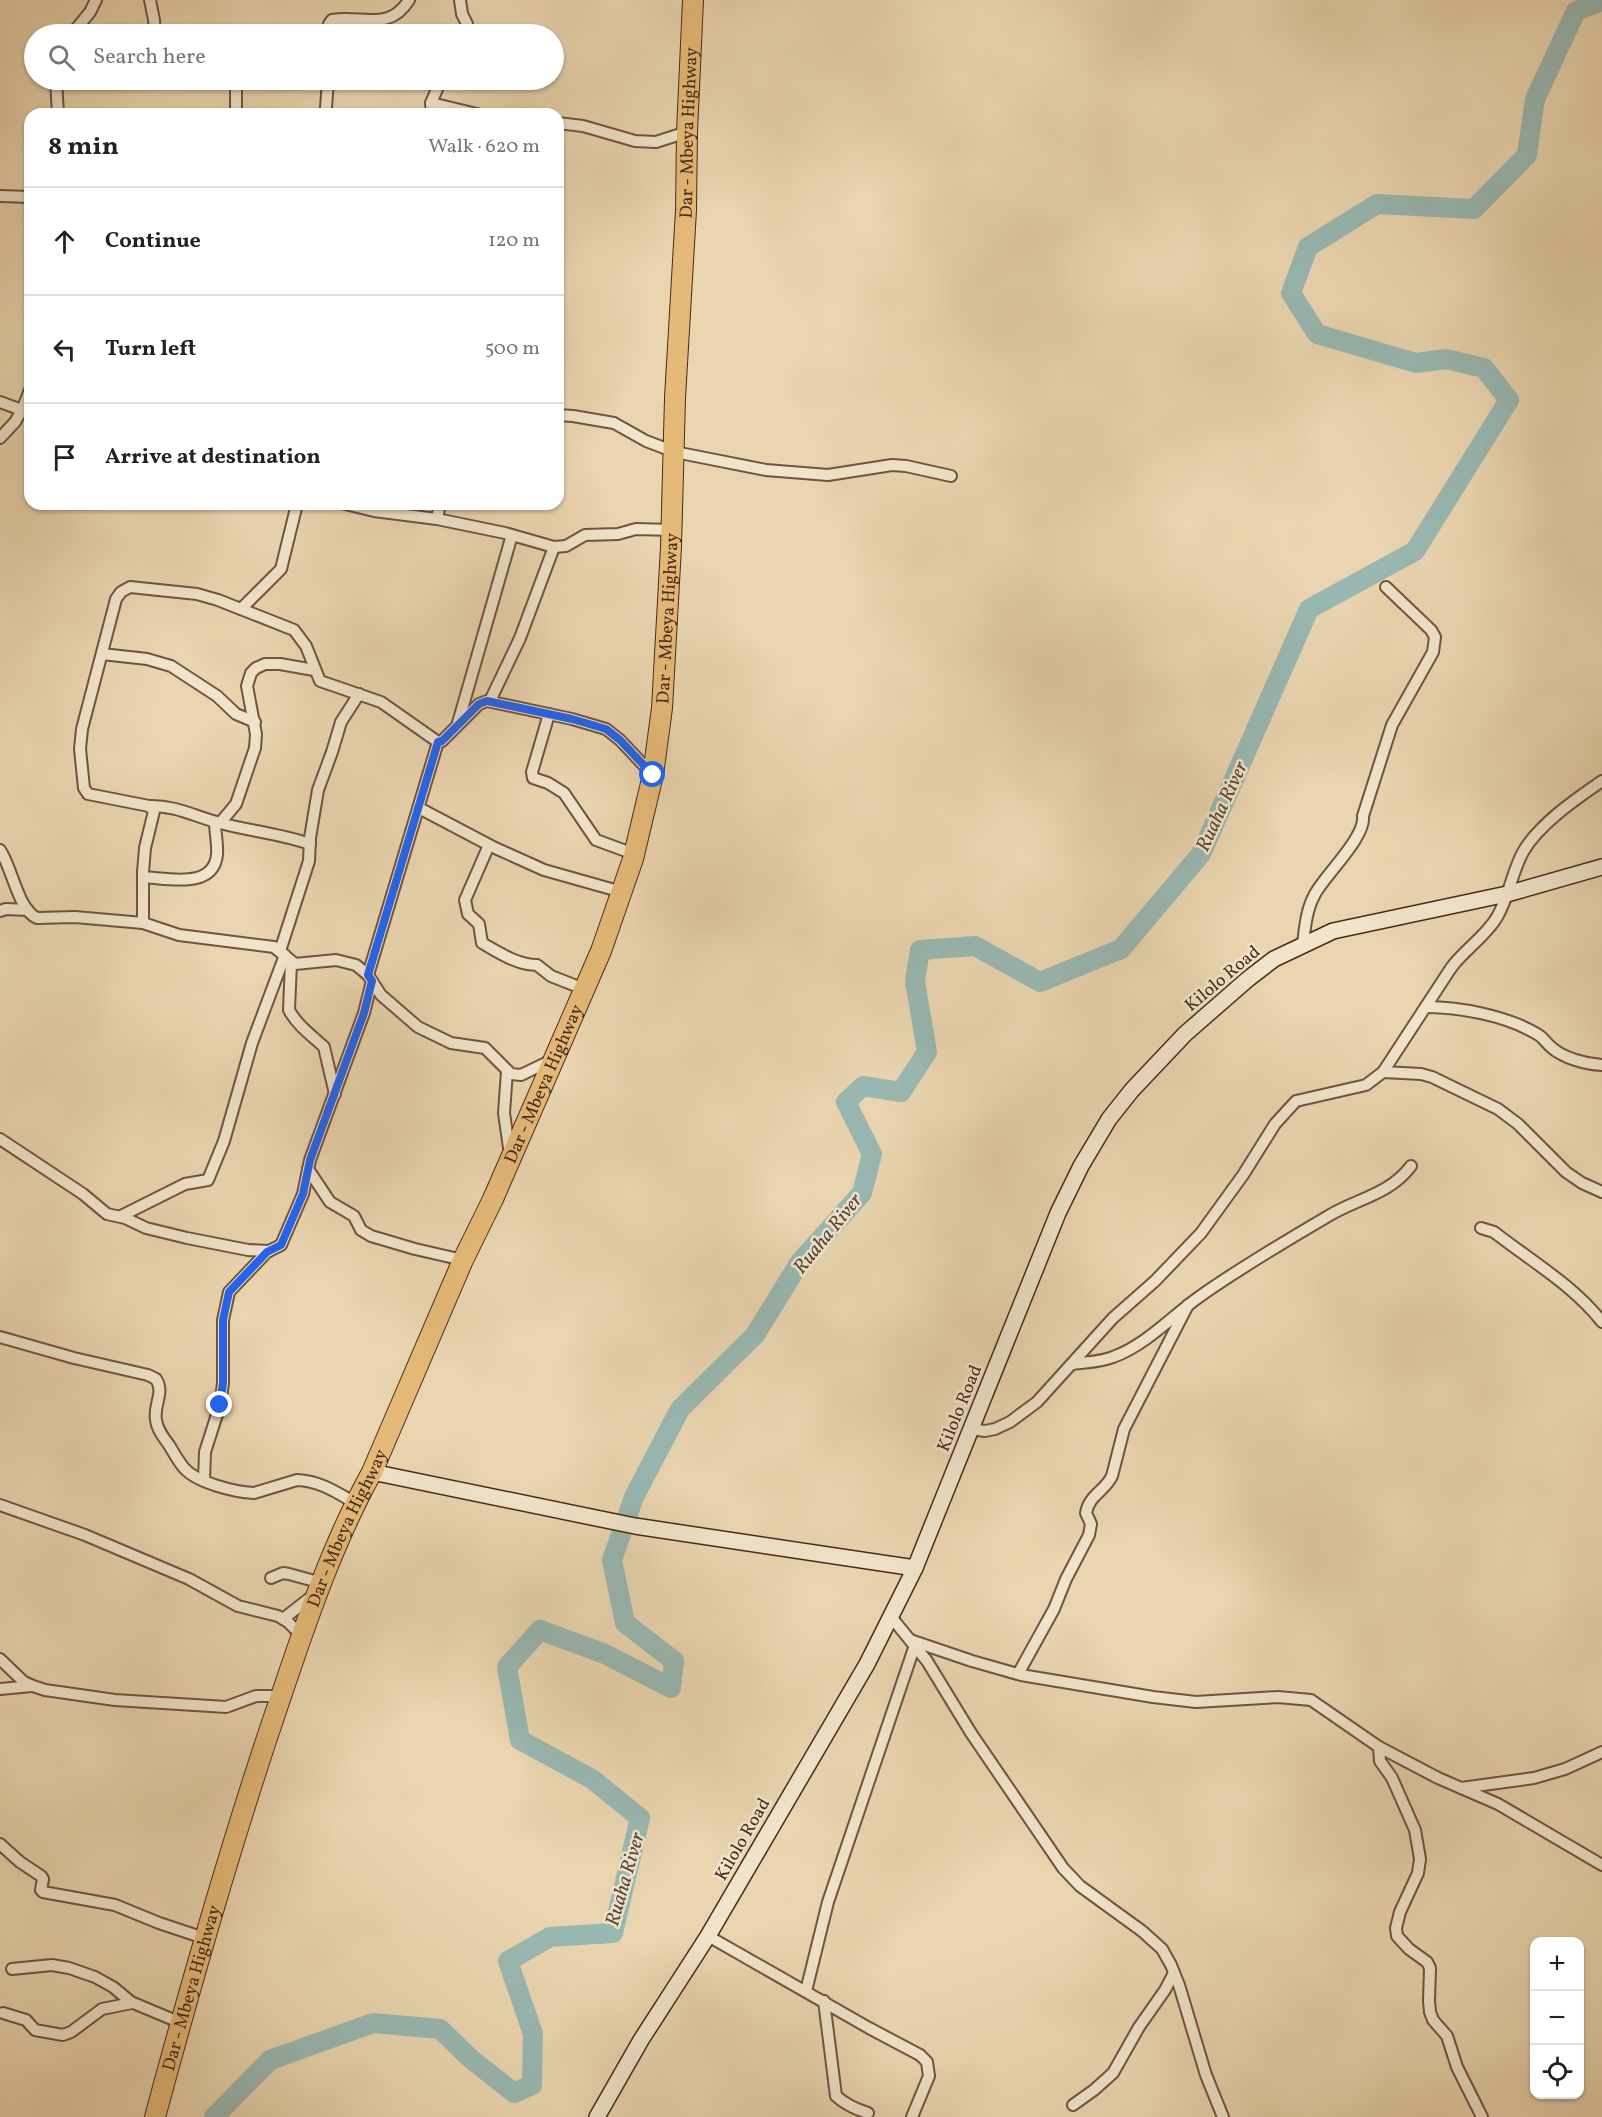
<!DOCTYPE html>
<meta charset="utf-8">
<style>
body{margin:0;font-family:Vollkorn,serif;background:#f6f6f6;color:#222}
.controls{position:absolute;right:18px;bottom:18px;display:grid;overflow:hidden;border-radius:12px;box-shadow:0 2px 4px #0004}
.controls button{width:54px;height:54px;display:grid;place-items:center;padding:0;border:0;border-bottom:2px solid #e0e0e0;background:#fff;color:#222;font:30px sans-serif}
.stop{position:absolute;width:18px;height:18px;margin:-14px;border:4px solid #2563eb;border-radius:50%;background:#fff}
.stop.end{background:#2563eb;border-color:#fff;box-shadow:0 2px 6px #0008}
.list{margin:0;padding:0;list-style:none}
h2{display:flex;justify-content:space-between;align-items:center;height:78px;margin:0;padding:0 24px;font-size:26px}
h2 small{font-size:20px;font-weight:400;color:#767676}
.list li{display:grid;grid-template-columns:39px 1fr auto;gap:18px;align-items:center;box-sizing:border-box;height:108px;padding:0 24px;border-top:2px solid #e0e0e0}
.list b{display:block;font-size:22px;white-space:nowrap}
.list em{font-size:20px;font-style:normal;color:#767676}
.icon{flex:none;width:33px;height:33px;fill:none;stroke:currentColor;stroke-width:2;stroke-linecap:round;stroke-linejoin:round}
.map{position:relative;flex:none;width:1602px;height:2117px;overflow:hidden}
.search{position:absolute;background:#fff;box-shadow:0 2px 4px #0004;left:24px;top:24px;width:540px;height:66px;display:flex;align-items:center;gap:15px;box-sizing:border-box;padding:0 21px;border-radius:33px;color:#767676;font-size:22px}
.panel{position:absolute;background:#fff;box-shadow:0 2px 4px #0004;left:24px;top:108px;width:540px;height:402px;border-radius:18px}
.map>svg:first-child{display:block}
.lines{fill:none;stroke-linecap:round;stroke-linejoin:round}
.river{stroke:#99b8b2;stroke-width:20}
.street-casing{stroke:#715440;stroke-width:14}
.secondary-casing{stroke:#49291b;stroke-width:18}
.highway-casing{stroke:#49291b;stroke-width:22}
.street{stroke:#f1e4cc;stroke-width:10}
.secondary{stroke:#f1e4cc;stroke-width:15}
.highway{stroke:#e5ba78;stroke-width:20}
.route{stroke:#2563eb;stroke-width:8}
.labels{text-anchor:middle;stroke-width:5;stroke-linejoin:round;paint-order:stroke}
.street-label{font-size:18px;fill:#49291b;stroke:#f1e4cc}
.water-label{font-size:20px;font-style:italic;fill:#594639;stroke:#f1e4cc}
</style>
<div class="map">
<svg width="1602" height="2117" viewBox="0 0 1602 2117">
<rect width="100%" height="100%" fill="#ead5b0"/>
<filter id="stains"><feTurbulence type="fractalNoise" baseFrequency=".00333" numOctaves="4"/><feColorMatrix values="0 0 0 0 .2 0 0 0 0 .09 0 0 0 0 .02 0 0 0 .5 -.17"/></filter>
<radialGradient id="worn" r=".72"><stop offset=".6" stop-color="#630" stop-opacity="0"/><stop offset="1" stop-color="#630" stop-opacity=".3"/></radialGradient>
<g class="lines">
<polyline class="river" points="214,2117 270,2060 373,2023 440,2029 471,2059 514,2093 532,2085 533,2034 508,1961 550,1937 613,1933 640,1818 592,1779 520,1740 507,1667 540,1630 605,1654 671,1688 674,1661 625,1623 612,1560 634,1497 680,1409 755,1335 800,1262 862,1193 872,1154 846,1102 863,1086 901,1092 927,1052 915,981 920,950 975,946 1040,982 1121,949 1201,854 1309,609 1415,551 1509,400 1484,368 1446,359 1416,363 1317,334 1291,293 1308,247 1377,204 1474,209 1527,155 1535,99 1576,11 1602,1"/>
<defs>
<g id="street">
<polyline points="150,0 154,20 155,34"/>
<polyline points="460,0 462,14 467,24 467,34"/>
<polyline points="72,34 90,12 96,0"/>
<path d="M328,34l1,-10 3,-4c30,-5 57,12 77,-20"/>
<polyline points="56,80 58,114"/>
<polyline points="236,80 236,114"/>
<polyline points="431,103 477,114"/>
<polyline points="324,114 326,108 328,80"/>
<polyline points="432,114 431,103 441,80"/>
<polyline points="558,123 583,126 635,141 656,142 687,132"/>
<polyline points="0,196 30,197"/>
<polyline points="0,402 30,413"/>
<polyline points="558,415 573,416 614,423 646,441 675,452 766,470 828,475 892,465 906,466 951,476"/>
<polyline points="0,438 15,422 22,410 30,390"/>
<polyline points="345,504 374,511 437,519 505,533 554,547 566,546 585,535 618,534 636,529 672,530"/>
<polyline points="437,519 440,504"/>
<polyline points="241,609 281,569 297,504"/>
<polyline points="102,654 147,659 171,666 217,696 236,714 255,722"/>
<polyline points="490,701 520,638 554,547"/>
<polyline points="549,714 532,772 533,778 548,783 564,793 596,840 634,854"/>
<polyline points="458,723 512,535"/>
<path d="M149,806c26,-1 47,11 71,17 30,8 61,11 90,21"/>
<polyline points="419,808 493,847 544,870 622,892"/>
<polyline points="220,823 236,804 255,748 256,734 247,686 251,673 256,668 265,664 280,664 314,670"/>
<path d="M489,845l-24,55 3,14 11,10 3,19c18,10 35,22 55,22l14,11 33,13"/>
<path d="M0,850c12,17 18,60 37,68l38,-1 68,6 36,12 95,12 21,17 41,-4 20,5 12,10 13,20 37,32 33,16 34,5 26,26 10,1 31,-15"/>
<path d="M143,877c24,1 70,13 74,-22 1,-10 -2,-23 -2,-33"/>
<polyline points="0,911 6,909 28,910"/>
<polyline points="143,923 143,872 145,848 154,811 149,806 88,794 84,788 80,749 82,729 116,599 121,592 130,587 197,594 218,600 294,630 306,646 320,681 381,702 438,742 442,741 479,704 487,701 572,719 606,729 620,740 653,775"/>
<path d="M1303,944c2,-16 3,-34 12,-50 10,-19 51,-57 48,-78l29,-91 41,-73 2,-15 -4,-7 -45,-43"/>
<polyline points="280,951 309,861 310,838 318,790 332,752 341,722 359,694"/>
<path d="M291,962l-2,48c8,15 22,25 35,37l11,47"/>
<polyline points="368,975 438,742"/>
<path d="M1426,1007c35,0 81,9 111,27 6,3 9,9 14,13 12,11 34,17 51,18"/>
<polyline points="507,1071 504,1113 510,1155"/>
<polyline points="1383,1072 1421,1074 1432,1077 1498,1109 1518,1124 1566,1172 1582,1183 1602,1192"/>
<polyline points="0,1139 83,1194 107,1214 125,1218 146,1228 187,1238 248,1250 269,1251"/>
<polyline points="308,1169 330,1202 354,1216 361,1230 371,1236 415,1249 463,1260"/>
<polyline points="121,1216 185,1184 208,1180 224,1141 252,1043 285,955"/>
<path d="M1481,1228l13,4c37,29 79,53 108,90"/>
<path d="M0,1337l74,21 74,17 8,4c9,14 -3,26 0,41 1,9 7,17 13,25 5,8 9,16 15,23 13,15 51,24 70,25l43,-13c23,1 39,12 58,23"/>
<path d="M1073,1364c13,-2 28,-2 40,-7 33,-12 58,-40 86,-60 42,-30 87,-56 131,-82 29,-17 60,-21 81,-49"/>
<path d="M971,1429l14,2 10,-2 15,-7 27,-20 76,-84 42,-37 46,-48 42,-58 32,-51 21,-23 70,-16 17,-13 68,-104c13,-18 35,-32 46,-51 12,-20 15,-45 26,-65 16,-28 53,-53 79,-71"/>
<polyline points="204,1480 205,1452 220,1405 223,1383 223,1320 229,1292 267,1252 281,1245 303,1194 310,1160 364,1013 372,981"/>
<polyline points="0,1505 85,1535 189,1579 238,1606 278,1616 288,1622 302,1636"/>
<polyline points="271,1578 283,1573 289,1574 322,1583"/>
<polyline points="892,1618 927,1661 971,1733 1063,1868 1080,1886 1142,1931 1162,1949 1171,1965 1179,1985 1206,2075 1223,2117"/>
<polyline points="283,1619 315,1594"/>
<polyline points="910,1640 972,1661 1021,1675 1153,1697 1196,1702 1278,1697 1311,1700 1379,1747 1438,1778 1498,1804 1602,1865"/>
<polyline points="0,1659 24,1682 33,1686 45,1690 115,1700 226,1707 256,1696 281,1696"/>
<path d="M1018,1674l36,-65 12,-30 23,-44 2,-11 -5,-11c3,-18 19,-22 26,-37l12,-47 64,-124"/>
<polyline points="0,1689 32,1686"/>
<polyline points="1379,1747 1380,1761 1392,1778 1415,1830 1420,1859 1418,1873 1400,1912 1396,1928 1397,1936 1409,1949 1427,1962 1430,1968 1429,2001 1430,2012 1433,2020 1447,2036 1457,2067 1482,2117"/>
<polyline points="1461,1788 1534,1778 1565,1769 1602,1752"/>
<polyline points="0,1844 20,1862 41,1876 43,1879 41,1890 43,1892 115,1905 159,1923 204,1938"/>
<polyline points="708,1936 869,2028 920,2055 927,2062 929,2076 912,2117"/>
<polyline points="12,1969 52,1965 69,1968 95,1977 113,1987 131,2002 181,2023"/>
<polyline points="806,1991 828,1902 915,1645"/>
<path d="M824,2001l12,95c10,9 19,13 32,17"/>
<polyline points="3,2013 26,2020 35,2030 63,2035 71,2032 102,2009 132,2003"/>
<polyline points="1073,2105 1094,2090 1113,2073 1139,2027 1165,1990 1174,1973"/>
</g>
<g id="secondary">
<polyline points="372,1472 635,1526 915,1568"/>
<polyline points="597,2117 641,2040 708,1936 867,1664 915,1568 1058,1213 1081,1166 1109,1119 1132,1090 1185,1034 1248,979 1274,959 1333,931 1507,894 1602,867"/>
</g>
<g id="highway">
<path id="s1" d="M155,2117c37,-137 76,-274 122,-409 27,-80 54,-162 95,-236l91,-212 30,-61 108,-248 32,-92 20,-84 9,-67 9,-161 4,-149 11,-188 1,-78 6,-132"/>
</g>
</defs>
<use href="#street" class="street-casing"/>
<use href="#secondary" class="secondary-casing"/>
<use href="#highway" class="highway-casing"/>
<use href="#street" class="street"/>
<use href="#secondary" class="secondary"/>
<use href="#highway" class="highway"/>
</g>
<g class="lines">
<polyline class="route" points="220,1405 223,1383 223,1320 229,1292 267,1252 281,1245 303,1194 310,1160 364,1013 372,981 368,975 438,742 442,741 479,704 487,701 572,719 606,729 620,740 653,775"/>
</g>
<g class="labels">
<g class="street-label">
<text dy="6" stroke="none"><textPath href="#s1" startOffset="2078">Dar - Mbeya Highway</textPath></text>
<text dy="6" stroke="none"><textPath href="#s1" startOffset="1592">Dar - Mbeya Highway</textPath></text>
<text transform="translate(1222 978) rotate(-40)" y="6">Kilolo Road</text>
<text dy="6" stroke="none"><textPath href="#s1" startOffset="1106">Dar - Mbeya Highway</textPath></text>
<text transform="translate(959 1408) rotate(-68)" y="6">Kilolo Road</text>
<text dy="6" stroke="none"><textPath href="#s1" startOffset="620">Dar - Mbeya Highway</textPath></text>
<text transform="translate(742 1839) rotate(-60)" y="6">Kilolo Road</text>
<text dy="6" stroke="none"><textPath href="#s1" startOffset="134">Dar - Mbeya Highway</textPath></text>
</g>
<g class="water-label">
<text transform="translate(1221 806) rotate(-65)" y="7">Ruaha River</text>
<text transform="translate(827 1233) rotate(-51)" y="7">Ruaha River</text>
<text transform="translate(624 1879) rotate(-74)" y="7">Ruaha River</text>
</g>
</g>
<rect width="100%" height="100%" filter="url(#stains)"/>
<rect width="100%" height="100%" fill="url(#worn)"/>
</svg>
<div class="controls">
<button>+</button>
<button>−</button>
<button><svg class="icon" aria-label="locate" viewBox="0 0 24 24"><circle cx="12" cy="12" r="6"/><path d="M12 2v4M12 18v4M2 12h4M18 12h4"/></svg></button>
</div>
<div class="stop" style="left:653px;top:775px"></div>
<div class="stop end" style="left:220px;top:1405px"></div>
<div class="search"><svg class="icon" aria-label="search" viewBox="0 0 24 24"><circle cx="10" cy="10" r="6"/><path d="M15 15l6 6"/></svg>Search here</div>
<section class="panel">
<h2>8 min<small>Walk · 620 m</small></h2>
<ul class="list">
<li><svg class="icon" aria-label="ahead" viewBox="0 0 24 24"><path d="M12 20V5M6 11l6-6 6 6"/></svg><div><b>Continue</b></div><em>120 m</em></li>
<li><svg class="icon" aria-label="left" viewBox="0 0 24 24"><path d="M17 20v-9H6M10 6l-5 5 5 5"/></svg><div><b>Turn left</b></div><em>500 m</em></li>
<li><svg class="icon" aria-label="arrive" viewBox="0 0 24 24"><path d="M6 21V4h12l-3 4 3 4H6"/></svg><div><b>Arrive at destination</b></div></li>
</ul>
</section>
</div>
